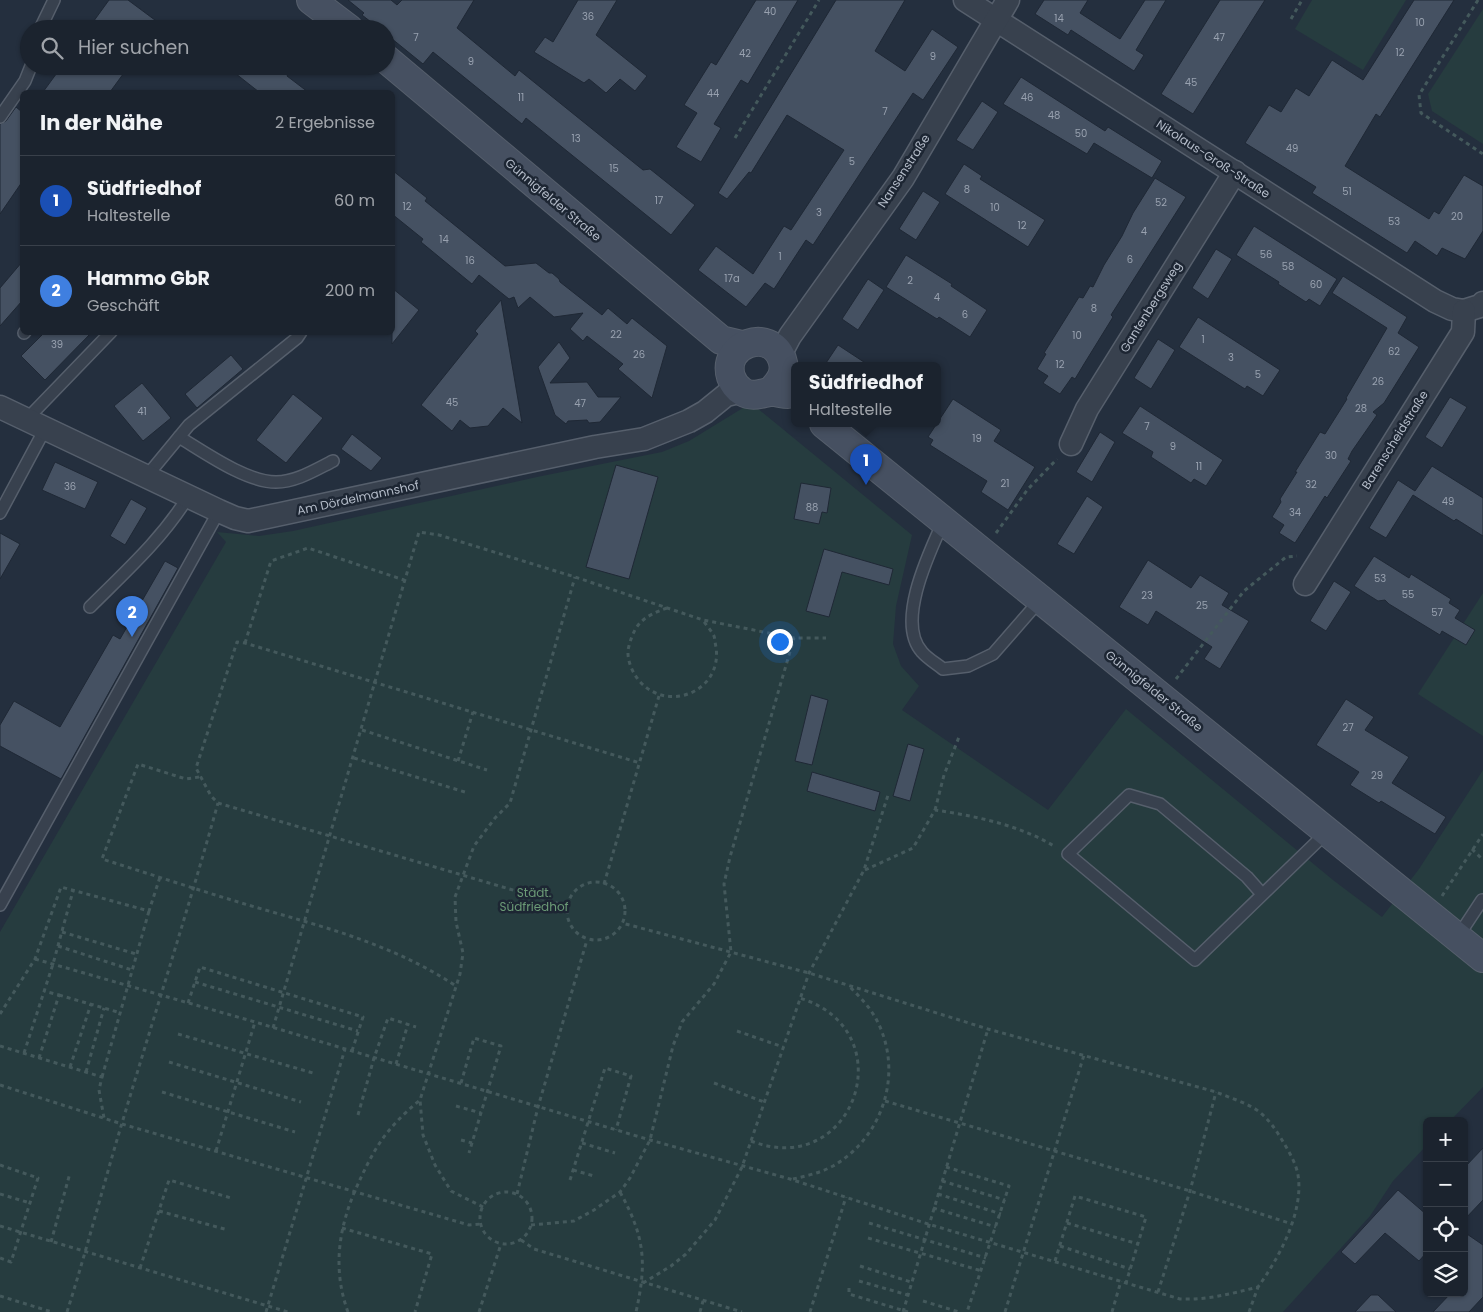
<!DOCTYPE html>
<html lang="de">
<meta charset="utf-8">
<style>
body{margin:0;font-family:Poppins,sans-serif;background:#242b36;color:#f1f3f6}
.controls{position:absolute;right:15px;bottom:15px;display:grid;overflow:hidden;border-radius:8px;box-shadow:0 1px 4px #0004}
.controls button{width:45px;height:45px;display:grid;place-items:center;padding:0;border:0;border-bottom:1px solid #39404a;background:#1b232e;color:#f1f3f6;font:25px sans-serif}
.you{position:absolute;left:779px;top:641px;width:18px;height:18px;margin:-12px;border:4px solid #fff;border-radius:50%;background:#1a73e8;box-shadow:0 0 0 8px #1a73e833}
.badge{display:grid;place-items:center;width:32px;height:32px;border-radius:50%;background:#1a73e8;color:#fff;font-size:16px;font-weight:700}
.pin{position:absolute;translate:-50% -41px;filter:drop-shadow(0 1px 2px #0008)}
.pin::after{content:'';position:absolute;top:26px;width:18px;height:15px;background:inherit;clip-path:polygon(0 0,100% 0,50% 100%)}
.popup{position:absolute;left:791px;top:362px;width:150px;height:65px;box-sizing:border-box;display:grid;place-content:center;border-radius:8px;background:#1b232e;filter:drop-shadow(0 1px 4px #0005);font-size:16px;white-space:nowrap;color:#a0a4aa}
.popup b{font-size:19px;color:#f1f3f6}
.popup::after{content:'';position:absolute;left:50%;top:100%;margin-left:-10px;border:10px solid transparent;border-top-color:#1b232e}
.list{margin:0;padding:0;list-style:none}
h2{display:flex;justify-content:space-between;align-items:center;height:65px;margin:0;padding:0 20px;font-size:21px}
h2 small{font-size:16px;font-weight:400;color:#a0a4aa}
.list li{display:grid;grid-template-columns:32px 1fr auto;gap:15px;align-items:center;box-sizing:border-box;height:90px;padding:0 20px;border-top:1px solid #39404a}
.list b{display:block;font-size:19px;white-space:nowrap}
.list p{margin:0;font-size:16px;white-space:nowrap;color:#a0a4aa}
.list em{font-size:16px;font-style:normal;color:#a0a4aa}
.icon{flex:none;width:28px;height:28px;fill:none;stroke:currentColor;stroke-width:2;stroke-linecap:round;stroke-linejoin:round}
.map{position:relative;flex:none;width:1483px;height:1312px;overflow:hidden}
.search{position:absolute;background:#1b232e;box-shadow:0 1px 4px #0004;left:20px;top:20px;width:375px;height:55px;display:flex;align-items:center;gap:12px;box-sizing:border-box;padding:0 18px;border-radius:28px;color:#a0a4aa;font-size:19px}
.panel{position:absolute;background:#1b232e;box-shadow:0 1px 4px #0004;left:20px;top:90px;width:375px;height:245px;border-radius:8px}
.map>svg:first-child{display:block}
.green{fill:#263c3f}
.building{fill:#455162;stroke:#1f2835}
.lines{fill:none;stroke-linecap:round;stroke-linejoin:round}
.lane-casing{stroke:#565f6c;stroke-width:14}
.street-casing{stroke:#565f6c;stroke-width:25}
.secondary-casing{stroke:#565f6c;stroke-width:30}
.path{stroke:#44595c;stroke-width:3;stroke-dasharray:4 4;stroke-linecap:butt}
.lane{stroke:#38414e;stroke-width:11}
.street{stroke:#38414e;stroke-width:22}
.secondary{stroke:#465061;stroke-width:28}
.labels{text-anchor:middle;stroke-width:5;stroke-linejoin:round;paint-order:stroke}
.number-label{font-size:10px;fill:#98a1af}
.street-label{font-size:12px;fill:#b4bcc9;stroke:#1d2633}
.park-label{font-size:12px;fill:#6b9a76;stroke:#1d2633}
</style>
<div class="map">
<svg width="1483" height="1312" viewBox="0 0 1483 1312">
<rect width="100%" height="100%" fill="#242f3e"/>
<g class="green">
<polygon points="1312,0 1406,0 1363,70 1295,29"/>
<polygon points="1483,9 1483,144 1432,111 1428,94"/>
<polygon points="751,403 912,535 896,606 893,644 901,666 919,686 902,710 1048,810 1126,709 1333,880 1382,917 1419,869 1483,770 1483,1087 1450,1121 1427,1121 1427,1145 1393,1181 1370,1216 1283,1312 0,1312 0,932 226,542 217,532 259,536 293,531 537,477 662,452 689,441"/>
<polygon points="1483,593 1483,736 1418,694"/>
</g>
<g class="building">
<polygon points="109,0 128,0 167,29 88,29"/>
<polygon points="348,0 391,0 397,5 402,0 474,0 457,28 515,76 519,70 643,170 650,169 695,205 671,235 526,118 522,124 433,52 423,64 386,34 386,29 380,29 362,15 364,13"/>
<polygon points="578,0 617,0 596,35 647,76 635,91 620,79 606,93 589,79 584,83 534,52 545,37 553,42"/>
<polygon points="756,0 798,0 748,84 741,80 714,124 721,128 701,162 676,147 697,113 684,105 711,62 716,65"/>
<polygon points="836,0 905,0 875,51 905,71 932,29 958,47 923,100 913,93 813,245 806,240 774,289 765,283 746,307 698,270 716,246 753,274 784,226 791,230 844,150 787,115 751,173 749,172 727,199 718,193"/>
<polygon points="1044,0 1088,0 1080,13 1120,39 1145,0 1166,0 1136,50 1144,55 1134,71 1071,30 1068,35 1035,14"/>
<polygon points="1220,0 1265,0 1193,114 1161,94"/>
<polygon points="1414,0 1454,0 1380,117 1376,114 1345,166 1429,219 1434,211 1439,214 1464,175 1483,186 1483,231 1465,259 1442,248 1437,256 1415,241 1407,253 1312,193 1316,187 1245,143 1269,105 1281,112 1296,88 1309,96 1332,60 1363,80"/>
<polygon points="62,66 129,66 110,92 43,92"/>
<polygon points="226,66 279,66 288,74 287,76 308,92 259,92"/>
<polygon points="1021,77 1105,131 1108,127 1162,161 1152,178 1094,143 1087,154 1003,104"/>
<polygon points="982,101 998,112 973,150 956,140"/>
<polygon points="16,107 22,112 22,182 0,214 0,124 6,121"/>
<polygon points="964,164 982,176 980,179 1045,220 1028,247 945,194"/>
<polygon points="392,170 427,198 425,201 505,266 536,263 549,273 552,273 559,279 560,282 602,315 608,308 627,324 632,318 667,346 652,398 618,369 623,364 587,336 583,341 570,329 583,313 554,317 530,297 518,308 514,297 509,299 479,275 472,284 421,242 423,239 392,214"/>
<polygon points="1155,178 1186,197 1111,315 1113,317 1084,364 1075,379 1072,377 1060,394 1043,383 1048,376 1037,369 1046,354 1044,353 1079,297 1083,298 1090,286 1093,287 1104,265 1122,236 1133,213"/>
<polygon points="923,191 940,202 916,240 899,229"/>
<polygon points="1254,226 1337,279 1320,306 1309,299 1306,302 1278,284 1279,282 1236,255"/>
<polygon points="1216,249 1232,259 1208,299 1192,288"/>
<polygon points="906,255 952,284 951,286 987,310 970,337 939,317 937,319 886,287"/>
<polygon points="22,262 22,301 0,326 0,288"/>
<polygon points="1343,276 1407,317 1398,333 1419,347 1384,403 1373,412 1377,415 1352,451 1348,459 1351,461 1327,498 1325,496 1295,543 1279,533 1284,525 1272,517 1281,502 1280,499 1297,472 1295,472 1320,432 1325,434 1347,399 1346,398 1387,328 1332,293"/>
<polygon points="868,279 884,290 858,330 842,319"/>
<polygon points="392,288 419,310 392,344"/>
<polygon points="501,300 522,423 503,408 488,426 470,428 460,420 452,431 421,405 478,334 475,331"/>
<polygon points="1198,317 1280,370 1263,396 1247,386 1245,389 1179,347"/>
<polygon points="45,332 92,332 45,380 21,356"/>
<polygon points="1158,339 1175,350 1151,389 1134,378"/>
<polygon points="559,342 570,358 550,383 587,382 598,397 621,397 600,422 589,423 587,420 568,421 566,424 555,415 538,367"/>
<polygon points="838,345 870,366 824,366"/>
<polygon points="231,355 243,369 197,408 185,394"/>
<polygon points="142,383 171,418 143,441 114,406"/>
<polygon points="293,394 323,418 286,463 256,440"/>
<polygon points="1450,397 1467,407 1442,448 1425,437"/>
<polygon points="953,399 1001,430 994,441 1035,467 1008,510 981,492 987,481 930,445 933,440 928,437"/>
<polygon points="1140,406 1223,460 1206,486 1194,479 1191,483 1151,457 1153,452 1122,433"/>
<polygon points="1100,432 1115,442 1092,482 1076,472"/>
<polygon points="352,434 382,458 371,471 341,449"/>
<polygon points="55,462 98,482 85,509 42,490"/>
<polygon points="616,465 658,477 629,579 586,567"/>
<polygon points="1432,466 1483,498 1483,536 1456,519 1454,521 1413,495 1386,538 1369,528 1398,480 1415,491"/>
<polygon points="801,483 831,488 827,513 822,512 819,524 794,519"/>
<polygon points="1087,496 1103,507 1074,554 1057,544"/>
<polygon points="131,499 147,508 125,545 110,536"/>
<polygon points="0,533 20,544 0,579"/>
<polygon points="824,549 893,569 889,585 842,572 829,617 806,611"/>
<polygon points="1374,556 1409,578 1411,574 1451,599 1449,603 1460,610 1455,618 1475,630 1466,645 1442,631 1440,635 1389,604 1385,600 1378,601 1354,586"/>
<polygon points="1148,560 1191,588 1200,575 1229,593 1222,605 1249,621 1220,669 1204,659 1212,647 1156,611 1148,625 1119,607"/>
<polygon points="165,561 178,568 61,779 0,746 0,725 14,701 60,727 113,635 120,639"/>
<polygon points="1334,581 1351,592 1326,631 1310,621"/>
<polygon points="811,695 828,700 812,765 795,761"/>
<polygon points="1346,699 1374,717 1365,730 1409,757 1392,783 1446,817 1435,834 1381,801 1379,803 1350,785 1359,772 1316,745"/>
<polygon points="908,744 924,749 910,801 893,796"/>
<polygon points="812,772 880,792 875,811 807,791"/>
<polygon points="1483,1148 1483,1200 1464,1220 1464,1168"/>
<polygon points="1398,1190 1427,1215 1427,1252 1419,1261 1385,1233 1355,1264 1341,1252"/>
<polygon points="1464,1232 1483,1245 1483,1297 1469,1312 1433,1312 1451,1293 1464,1293"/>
<polygon points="1371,1295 1378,1295 1396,1312 1355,1312"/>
</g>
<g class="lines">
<defs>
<g id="lane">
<polyline points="40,29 54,0"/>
<polyline points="0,117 25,81 31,66"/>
<polyline points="24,333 25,332"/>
<polyline points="26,420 111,332"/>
<path d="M179,437c25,15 67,45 97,45 20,0 39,-12 57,-21"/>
<polyline points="146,477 189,425 297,338 301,332"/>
<polyline points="0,513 45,429"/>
<path d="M944,520c-14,31 -49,102 -22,132 6,7 15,12 21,17l25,-3 25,-12 48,-55"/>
<path d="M90,607c36,-36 71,-67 98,-110"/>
<polyline points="1262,894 1247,877 1160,804 1129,795 1068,854 1195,960 1327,832"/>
<polyline points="0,905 219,511"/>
<polyline points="1457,938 1482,900"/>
</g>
<g id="street">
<polyline points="965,0 1435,301 1452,309 1464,311"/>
<polyline points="1464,311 1480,306 1483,303"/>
<polyline points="780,355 790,336 903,178 1008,0"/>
<polyline points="0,407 219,511 235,518 248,521 595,447 644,439 689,421 705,412 726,395 743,391"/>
<polyline points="1071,444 1087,409 1235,172"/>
<polyline points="1305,584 1463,332 1464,311"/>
</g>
<g id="secondary">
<polyline points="311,0 349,29"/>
<polyline points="386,59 721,340 742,345"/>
<path d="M770,392c10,-10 17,-19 12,-33 -12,-32 -61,-15 -51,18 2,6 7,12 12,15 9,5 16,2 26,0 6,-1 13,2 19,2"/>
<polyline points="824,424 1483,958"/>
</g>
</defs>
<use href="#lane" class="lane-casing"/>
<use href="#street" class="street-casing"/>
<use href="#secondary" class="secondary-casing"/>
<g class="path">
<polyline points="1478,0 1419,95 1421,113 1483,154"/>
<polyline points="1291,19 1302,0"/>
<polyline points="735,138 819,0"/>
<polyline points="996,533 1028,489 1057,459"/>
<path d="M667,608c-22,8 -32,14 -38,38 -3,9 1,21 6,29 26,41 88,19 81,-28 -1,-4 -1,-8 -2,-11 -3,-6 -8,-11 -11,-16"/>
<polyline points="245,643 271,561 308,548 404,580"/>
<polyline points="1176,679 1244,591 1286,557 1297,556"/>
<polyline points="362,730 487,770"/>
<polyline points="354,758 468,793"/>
<polyline points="458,761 473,712"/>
<path d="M199,777l-13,2 -48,-15 -36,95c51,16 102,33 153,48 72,21 137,37 201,79"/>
<polyline points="935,810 944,775 959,737"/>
<polyline points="1472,849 1483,860"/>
<path d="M865,870l48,-22 22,-38c40,6 84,15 119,36"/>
<circle cx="596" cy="911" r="29"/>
<polyline points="604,884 659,696"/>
<polyline points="1442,896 1483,834"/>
<polyline points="567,906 218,803 211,796 196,768 237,642 245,643 640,763"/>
<polyline points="62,932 136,954"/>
<polyline points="58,946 132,970"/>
<path d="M35,959l220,63 395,118 140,39 138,45 252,75c28,1 50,-5 78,-12 21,-29 46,-75 40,-112 -2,-12 -10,-25 -16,-35 -8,-13 -16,-25 -30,-33 -11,-6 -24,-10 -36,-15l-228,-63 -179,-56 -187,-50"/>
<polyline points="195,982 358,1031"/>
<polyline points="59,995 121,1013"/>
<polyline points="188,1003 200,967 363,1017 352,1051"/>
<polyline points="0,1014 35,959 61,887 149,911 160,877"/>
<polyline points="273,1028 419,532 439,535 575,577 703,620 794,638 826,638"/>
<polyline points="737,1031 783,1047"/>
<polyline points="178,1034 313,1073"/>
<polyline points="0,1046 102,1077 99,1090 104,1118"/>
<polyline points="24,1053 53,964 73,891"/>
<polyline points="39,1058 59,995 44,991"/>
<polyline points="169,1062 301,1102"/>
<polyline points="396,1064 408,1024"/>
<polyline points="70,1067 91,1004"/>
<polyline points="86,1072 104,1008"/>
<polyline points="102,1077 149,911"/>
<polyline points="461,1083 474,1038 501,1046 469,1153"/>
<polyline points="714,1083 764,1102"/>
<polyline points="0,1085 122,1124 469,1225 481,1224"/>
<polyline points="162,1092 295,1132"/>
<polyline points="885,1101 1190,1191 1292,1224"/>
<polyline points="456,1106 481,1113"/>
<polyline points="358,1115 374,1058 388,1018 416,1027"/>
<polyline points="461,1140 472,1143"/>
<path d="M751,1141c103,40 155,-110 49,-143"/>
<polyline points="582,1143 615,1153"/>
<polyline points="216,1151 255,1022"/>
<polyline points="0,1165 38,1178 11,1262 0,1258"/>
<polyline points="946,1167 1009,1186 967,1312"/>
<polyline points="573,1170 594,1176"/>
<path d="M793,1179c13,-3 27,-6 40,-13 51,-29 72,-96 42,-149 -7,-12 -17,-22 -27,-32"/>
<polyline points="570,1180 605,1068 631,1076 616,1130"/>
<polyline points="942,1181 1005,1200"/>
<path d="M620,1192c25,45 27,71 16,120"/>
<circle cx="506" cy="1218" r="26"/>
<polyline points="0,1194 30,1203"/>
<polyline points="517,1194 538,1107 587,940"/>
<polyline points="938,1194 1001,1214"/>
<polyline points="483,1207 451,1191 435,1165 423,1135 420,1100 460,974 463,953 456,922 455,897 474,846 495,818 510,803 575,577"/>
<polyline points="933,1208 996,1227"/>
<polyline points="159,1211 228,1230"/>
<polyline points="869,1223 986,1258"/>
<polyline points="1067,1223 1138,1244"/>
<polyline points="531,1225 574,1221 594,1210 620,1192 630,1178 650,1140 673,1046 682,1022 714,984 731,952 724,884 730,857 794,638"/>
<polyline points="0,1226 288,1312"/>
<polyline points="342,1228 432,1254 415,1312"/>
<polyline points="868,1238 982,1271"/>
<polyline points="521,1240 534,1249 742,1312"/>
<polyline points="51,1242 70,1173"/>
<polyline points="1060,1246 1130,1269"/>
<polyline points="1055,1261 1075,1196 1146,1217 1126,1283"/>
<polyline points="860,1266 911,1282"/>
<polyline points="140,1268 169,1180 231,1198"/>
<polyline points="859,1281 908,1295"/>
<polyline points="643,1283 671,1266 686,1254 715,1220 742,1167 809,973 864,870 889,792"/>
<polyline points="849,1288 849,1294 908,1312"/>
<polyline points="1158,1292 1190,1191 1216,1092"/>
<polyline points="0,1296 52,1312"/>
<polyline points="923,1301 959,1312"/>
<path d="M67,1312c20,-63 36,-126 55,-189 32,-107 66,-213 96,-320"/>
<polyline points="266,1312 345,1049"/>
<path d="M348,1312c-15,-41 -10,-80 6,-119 19,-43 30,-63 66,-93"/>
<polyline points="479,1312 501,1244"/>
<polyline points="700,1312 703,1301"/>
<polyline points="810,1312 846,1197"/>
<polyline points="903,1312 988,1029"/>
<polyline points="1005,1312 1084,1055"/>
<polyline points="1112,1312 1121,1281"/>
<polyline points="1249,1312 1258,1287"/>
</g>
<use href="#lane" class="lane"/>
<use href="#street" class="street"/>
<use href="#secondary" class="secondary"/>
</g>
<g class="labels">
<g class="number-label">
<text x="770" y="15">40</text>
<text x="588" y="20">36</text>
<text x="1059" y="22">14</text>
<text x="1420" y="26">10</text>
<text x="416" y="41">7</text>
<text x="1219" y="41">47</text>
<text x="1400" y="56">12</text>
<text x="745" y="57">42</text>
<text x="933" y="60">9</text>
<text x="471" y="65">9</text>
<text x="1191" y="86">45</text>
<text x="713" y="97">44</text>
<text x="521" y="101">11</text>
<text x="1027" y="101">46</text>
<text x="885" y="115">7</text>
<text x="1054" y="119">48</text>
<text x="1081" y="137">50</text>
<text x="576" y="142">13</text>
<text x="1292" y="152">49</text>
<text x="852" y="165">5</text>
<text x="614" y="172">15</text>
<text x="967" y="193">8</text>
<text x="1347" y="195">51</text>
<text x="659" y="204">17</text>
<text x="1161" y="206">52</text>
<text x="407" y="210">12</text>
<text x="995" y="211">10</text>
<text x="819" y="216">3</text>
<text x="1457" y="220">20</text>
<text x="1394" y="225">53</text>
<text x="1022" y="229">12</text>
<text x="1144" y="235">4</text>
<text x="444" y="243">14</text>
<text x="1266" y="258">56</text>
<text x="780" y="260">1</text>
<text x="1130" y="263">6</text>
<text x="470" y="264">16</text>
<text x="1288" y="270">58</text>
<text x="732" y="282">17a</text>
<text x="910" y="284">2</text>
<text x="1316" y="288">60</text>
<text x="937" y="301">4</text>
<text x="1094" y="312">8</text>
<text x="965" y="318">6</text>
<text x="616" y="338">22</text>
<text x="1077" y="339">10</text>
<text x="1203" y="343">1</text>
<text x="57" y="348">39</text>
<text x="1394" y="355">62</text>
<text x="639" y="358">26</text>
<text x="1231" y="361">3</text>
<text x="1060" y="368">12</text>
<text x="1258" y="378">5</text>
<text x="1378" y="385">26</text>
<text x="452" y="406">45</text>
<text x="580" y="407">47</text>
<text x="1361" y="412">28</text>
<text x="142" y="415">41</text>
<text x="1147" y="430">7</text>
<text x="977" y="442">19</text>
<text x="1173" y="450">9</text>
<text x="1331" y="459">30</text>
<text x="1199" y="470">11</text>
<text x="1005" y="487">21</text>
<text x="1311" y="488">32</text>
<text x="70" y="490">36</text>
<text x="1448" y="505">49</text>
<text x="812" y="511">88</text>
<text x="1295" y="516">34</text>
<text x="1380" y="582">53</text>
<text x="1408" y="598">55</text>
<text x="1147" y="599">23</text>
<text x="1202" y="609">25</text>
<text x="1437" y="616">57</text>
<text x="1348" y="731">27</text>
<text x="1377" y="779">29</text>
</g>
<g class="street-label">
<text transform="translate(1213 159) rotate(33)" y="4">Nikolaus-Groß-Straße</text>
<text transform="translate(904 171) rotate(-57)" y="4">Nansenstraße</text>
<text transform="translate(553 200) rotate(40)" y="4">Günnigfelder Straße</text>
<text transform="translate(1151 307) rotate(-58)" y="4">Gantenbergsweg</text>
<text transform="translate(1395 440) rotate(-58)" y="4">Barenscheidstraße</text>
<text transform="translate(358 498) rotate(-12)" y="4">Am Dördelmannshof</text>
<text transform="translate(1154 691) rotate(39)" y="4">Günnigfelder Straße</text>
</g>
<g class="park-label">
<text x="534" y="897">Städt.<tspan x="534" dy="14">Südfriedhof</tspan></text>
</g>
</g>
</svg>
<div class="controls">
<button>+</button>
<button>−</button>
<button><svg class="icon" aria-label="locate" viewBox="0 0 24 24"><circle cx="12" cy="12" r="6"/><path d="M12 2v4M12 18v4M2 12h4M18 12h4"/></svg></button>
<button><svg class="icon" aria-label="layers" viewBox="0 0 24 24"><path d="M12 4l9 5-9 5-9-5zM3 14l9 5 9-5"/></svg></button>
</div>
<div class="you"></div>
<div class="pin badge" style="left:866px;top:485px;background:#1a4fb4">1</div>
<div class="popup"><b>Südfriedhof</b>Haltestelle</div>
<div class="pin badge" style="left:132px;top:637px;background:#3f7fe0">2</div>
<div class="search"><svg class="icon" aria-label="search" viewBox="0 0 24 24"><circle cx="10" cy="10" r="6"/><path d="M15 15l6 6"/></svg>Hier suchen</div>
<section class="panel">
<h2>In der Nähe<small>2 Ergebnisse</small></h2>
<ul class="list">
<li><span class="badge" style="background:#1a4fb4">1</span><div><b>Südfriedhof</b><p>Haltestelle</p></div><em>60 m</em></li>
<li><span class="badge" style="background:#3f7fe0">2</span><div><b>Hammo GbR</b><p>Geschäft</p></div><em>200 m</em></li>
</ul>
</section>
</div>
